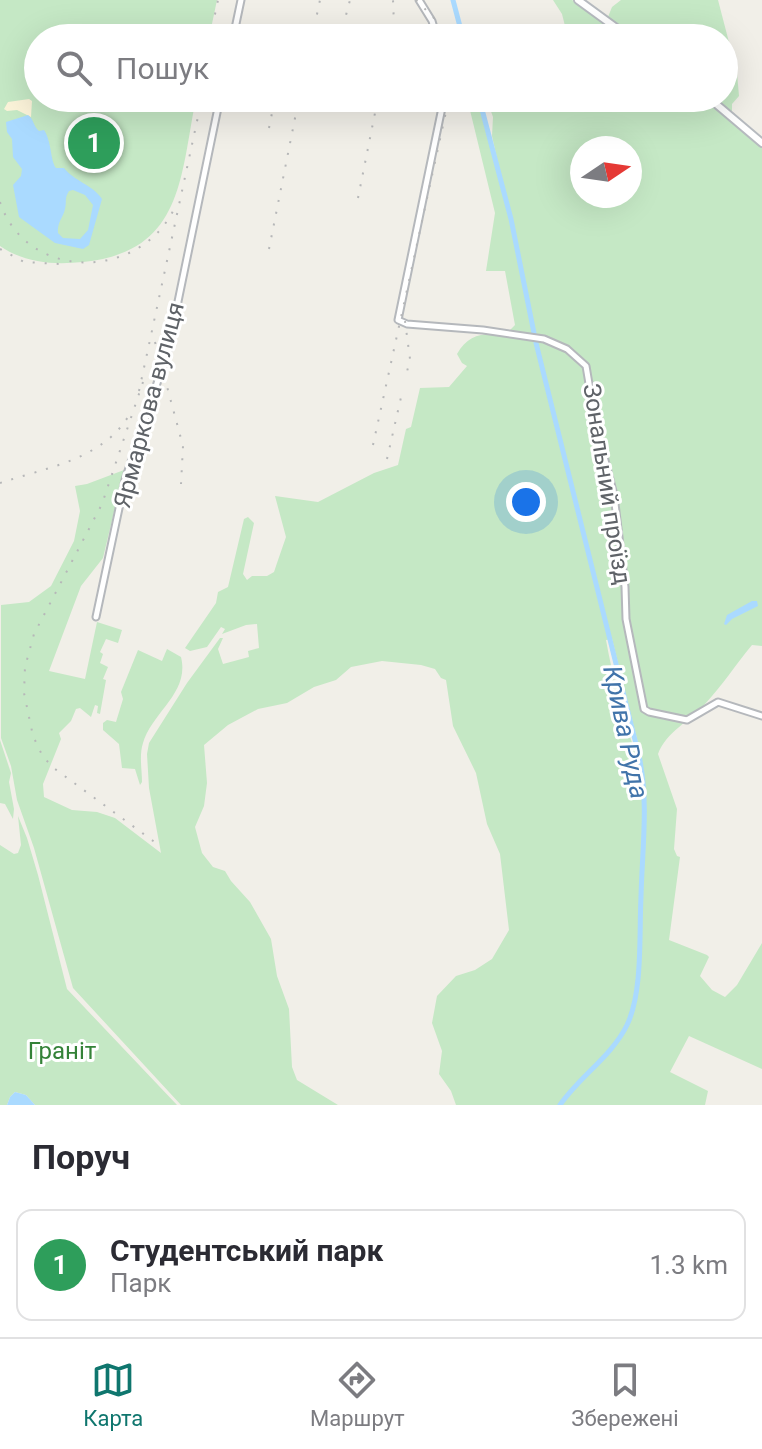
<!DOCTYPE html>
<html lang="uk">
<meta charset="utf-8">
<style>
body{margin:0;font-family:Roboto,sans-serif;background:#f2f2f3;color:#2b2b33}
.compass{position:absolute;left:570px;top:136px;width:72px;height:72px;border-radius:50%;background:#fff;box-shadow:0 8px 32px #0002;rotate:77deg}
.you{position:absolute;left:526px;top:502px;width:28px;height:28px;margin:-20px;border:6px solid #fff;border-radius:50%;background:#1a73e8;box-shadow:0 0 0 12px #1a73e833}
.badge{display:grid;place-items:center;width:52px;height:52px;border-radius:50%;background:#0f766e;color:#fff;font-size:26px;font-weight:700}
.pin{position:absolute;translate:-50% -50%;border:4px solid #fff;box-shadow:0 2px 8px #0006}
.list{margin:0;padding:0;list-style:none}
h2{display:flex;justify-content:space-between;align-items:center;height:104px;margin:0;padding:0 32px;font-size:34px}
h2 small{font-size:26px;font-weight:400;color:#7c7c81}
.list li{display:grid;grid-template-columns:52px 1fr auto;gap:24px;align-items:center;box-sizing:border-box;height:112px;margin:0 16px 16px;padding:0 16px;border:2px solid #e1e1e2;border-radius:16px}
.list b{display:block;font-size:30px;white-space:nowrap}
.list p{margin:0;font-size:26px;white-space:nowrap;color:#7c7c81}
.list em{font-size:26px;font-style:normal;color:#7c7c81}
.icon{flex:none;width:44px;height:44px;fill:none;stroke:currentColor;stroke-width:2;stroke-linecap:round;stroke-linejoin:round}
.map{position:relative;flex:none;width:762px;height:1105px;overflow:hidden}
.search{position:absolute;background:#fff;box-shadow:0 8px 32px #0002;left:24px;right:24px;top:24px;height:88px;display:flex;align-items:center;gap:20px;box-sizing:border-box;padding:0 28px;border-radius:44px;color:#7c7c81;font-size:30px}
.sheet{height:232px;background:#fff}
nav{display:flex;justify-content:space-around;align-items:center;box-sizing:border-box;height:112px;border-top:2px solid #e1e1e2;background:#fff;font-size:22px;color:#7c7c81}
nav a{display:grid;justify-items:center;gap:4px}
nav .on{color:#0f766e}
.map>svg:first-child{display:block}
.green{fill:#c5e8c5;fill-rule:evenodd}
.sand{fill:#fbf3d9}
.water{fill:#aadaff;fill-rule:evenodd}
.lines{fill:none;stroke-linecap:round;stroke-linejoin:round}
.river{stroke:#aadaff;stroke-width:5}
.tertiary-casing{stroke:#b5b8bc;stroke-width:9}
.secondary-casing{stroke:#b6babf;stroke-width:10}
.tertiary{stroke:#fff;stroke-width:5}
.secondary{stroke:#fff;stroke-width:6}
.rail{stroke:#b6b7b8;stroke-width:2;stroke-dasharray:2 10;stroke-linecap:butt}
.labels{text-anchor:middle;stroke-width:6;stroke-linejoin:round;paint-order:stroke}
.street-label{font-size:24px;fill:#5f6368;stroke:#fff}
.park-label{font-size:24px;fill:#348238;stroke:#fff}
.water-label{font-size:26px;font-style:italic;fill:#4174aa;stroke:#fff}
</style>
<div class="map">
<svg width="762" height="1105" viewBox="0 0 762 1105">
<rect width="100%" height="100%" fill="#f1efe8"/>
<g class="green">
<path d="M0,0h217l-8,38h-171v60h158c-16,80 -13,154 -113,164 -30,3 -58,1 -83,-16z"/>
<polygon points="553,0 572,0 625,38 568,38 562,14"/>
<polygon points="621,0 718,0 737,73 739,96 732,104 732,112 715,98 724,98 724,38 637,38 608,17 612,7"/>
<path d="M467,98h10l19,70h3l-7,-32 1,-19 -6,-17 -5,-2h221l59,50v498l-10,-1c-16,19 -30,41 -47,59 -15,17 -39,28 -47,50l19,55 -3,40 3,7 3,1 -11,83 38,15 2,2 -9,19 12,14 13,7 12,-12 25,-42v126l-73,-33 -19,36 38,19 -3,14h-249l-5,-14 -12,-17 3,-23 -10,-28 5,-27 19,-20 19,-6 17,-11 17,-29 -9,-76 -13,-30 -11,-51 -23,-47 -7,-46 -5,-2 -6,-9 -14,-4 -39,-4 -31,6 -15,13 -22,7 -27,16 -29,6 -30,16 -24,20 3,38 -3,23 -9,21 7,26 11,14 12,4 6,10 19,21 21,37 6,37 12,33 3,58 5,13 41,25h-157l-108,-117 -39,-140 -17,-48 -6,-34 -10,-28v-133l28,-3 22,-16 23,-45 6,-30 -5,-25 12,-2 37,-14 -21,88 -22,28 -32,85 36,8 12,-57 25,8 -4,13 -12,-4 -6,13 3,2 -3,9 8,4 -5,12 3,1 -6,34 -3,-1 1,-7 -3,-1 -4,12 -11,-9 -4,1 -5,12 -12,12 2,6 -18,45 1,13 28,13 25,2 18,6 46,35 -12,-65 -2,-34 2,-11 38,-60 33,-45h3l-5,11 5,15 26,-7 -1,-6 11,-3 -2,-24 -11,1 -24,9 3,-5 -4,-2 -14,20 -17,4 -5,-3 31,-45 2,-11 10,-5 16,-68 4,-2 6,6 -11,51 4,6 5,-4h15l7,-4 3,-9 9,-26 -11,-41 43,6 56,-29 24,-8 8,-36 5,-2 9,-39 29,-1 18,-21 -5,-3 -5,-9c11,-20 27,-22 48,-19l10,-10 -10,-54h-19l9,-58zM582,148h48v48h-48zM612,639l27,108 -4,5c-12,-37 -22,-73 -29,-112z"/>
<path d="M167,649l14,8c9,36 -29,55 -38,86 -4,12 -1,27 -1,39l-2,3 -5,-16 -13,-1 -3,-24 -16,-14v-7l4,-3 9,2 7,-23 -2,-7 17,-42 24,11z"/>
<polygon points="0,740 11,773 9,782 14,809 13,819 5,804 0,803"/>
<polygon points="18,816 27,838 38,875 67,989 177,1105 35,1105 26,1095 15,1092 10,1097 7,1105 0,1105 0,845 14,854 18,853 21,845"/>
</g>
<polygon class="sand" points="29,99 32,101 31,117 17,110 7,111 4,109 8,102"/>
<g class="water">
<path d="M28,115c6,4 5,11 11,16l5,-1c8,12 6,30 12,38h8c10,13 29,17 38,31l-13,46 -6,4 -28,-6 -36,-26 -6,-32 8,-9 1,-7 -9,-12 -1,-18 -5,-7 -1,-10zM73,190l12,5 8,10 -5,25 -8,9 -17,-1 -5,-5c-1,-11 5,-15 7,-24 2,-8 -1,-10 4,-18z"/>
<polygon points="752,601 757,601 758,606 732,619 726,625 724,624 727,615"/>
<polygon points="15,1092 26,1095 35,1105 7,1105 10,1097"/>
</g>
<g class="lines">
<g class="river">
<polyline points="453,0 463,38"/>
<polyline points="479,98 511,219 534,333"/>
<path d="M536,343l103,413c10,46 3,95 2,141 -2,37 2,95 -14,128 -15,31 -48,52 -67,80"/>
</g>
<defs>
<g id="tertiary">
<polyline points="419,0 432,21 437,38"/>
<polyline points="233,38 241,0"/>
<polyline points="444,98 398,320 407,324 483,330 544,339 567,349 586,366 596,425 614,495 625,587 626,619 644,709 649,712 687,720 718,702 762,716"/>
<polyline points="96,617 125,480 168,350 220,98"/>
</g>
<g id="secondary">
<polyline points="578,0 630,38"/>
<polyline points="709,98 762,143"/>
</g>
</defs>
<use href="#tertiary" class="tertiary-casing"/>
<use href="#secondary" class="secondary-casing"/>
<use href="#tertiary" class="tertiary"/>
<use href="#secondary" class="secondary"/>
<g class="rail">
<polyline points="416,0 434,18 446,38"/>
<polyline points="210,38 218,0"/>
<polyline points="312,38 320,0"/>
<polyline points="340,38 350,0"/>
<polyline points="391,38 394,25 393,0"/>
<polyline points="269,128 275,98"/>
<polyline points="358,198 378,98"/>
<path d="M0,202c26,79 137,79 173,9"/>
<polyline points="0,249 24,262 60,264"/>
<polyline points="269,249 299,98"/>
<polyline points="405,321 410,359 406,376"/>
<polyline points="155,342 183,446 181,484"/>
<polyline points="143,382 102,504 34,634 25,667 24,693 33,736 43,757 55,769 160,846"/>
<polyline points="139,391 202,98"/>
<polyline points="373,445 449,98"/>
<polyline points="387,459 402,393"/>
<path d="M0,483c45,-15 101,-23 128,-66"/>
</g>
</g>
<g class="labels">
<g class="street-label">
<text transform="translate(149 405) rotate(-75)" y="8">Ярмаркова вулиця</text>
<text transform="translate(607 484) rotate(81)" y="8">Зональний проїзд</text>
</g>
<g class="park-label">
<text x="62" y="1059">Граніт</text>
</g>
<g class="water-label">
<text transform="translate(626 732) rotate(78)" y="9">Крива Руда</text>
</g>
</g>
</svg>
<svg class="compass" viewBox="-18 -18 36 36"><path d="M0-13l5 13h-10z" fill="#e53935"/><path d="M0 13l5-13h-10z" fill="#7c7c81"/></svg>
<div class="you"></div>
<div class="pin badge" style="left:94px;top:143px;background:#2e9e5b">1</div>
<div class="search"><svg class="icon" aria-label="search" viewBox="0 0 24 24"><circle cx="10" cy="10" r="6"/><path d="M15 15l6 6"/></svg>Пошук</div>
</div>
<section class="sheet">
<h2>Поруч<small></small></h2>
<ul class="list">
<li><span class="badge" style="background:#2e9e5b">1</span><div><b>Студентський парк</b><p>Парк</p></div><em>1.3 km</em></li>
</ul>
</section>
<nav>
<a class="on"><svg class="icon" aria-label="map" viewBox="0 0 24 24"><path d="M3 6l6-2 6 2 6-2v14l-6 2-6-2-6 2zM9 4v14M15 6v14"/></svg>Карта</a>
<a><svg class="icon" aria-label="directions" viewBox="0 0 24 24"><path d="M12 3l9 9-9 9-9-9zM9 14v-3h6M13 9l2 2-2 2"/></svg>Маршрут</a>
<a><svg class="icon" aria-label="saved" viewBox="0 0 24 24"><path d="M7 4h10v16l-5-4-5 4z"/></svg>Збережені</a>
</nav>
